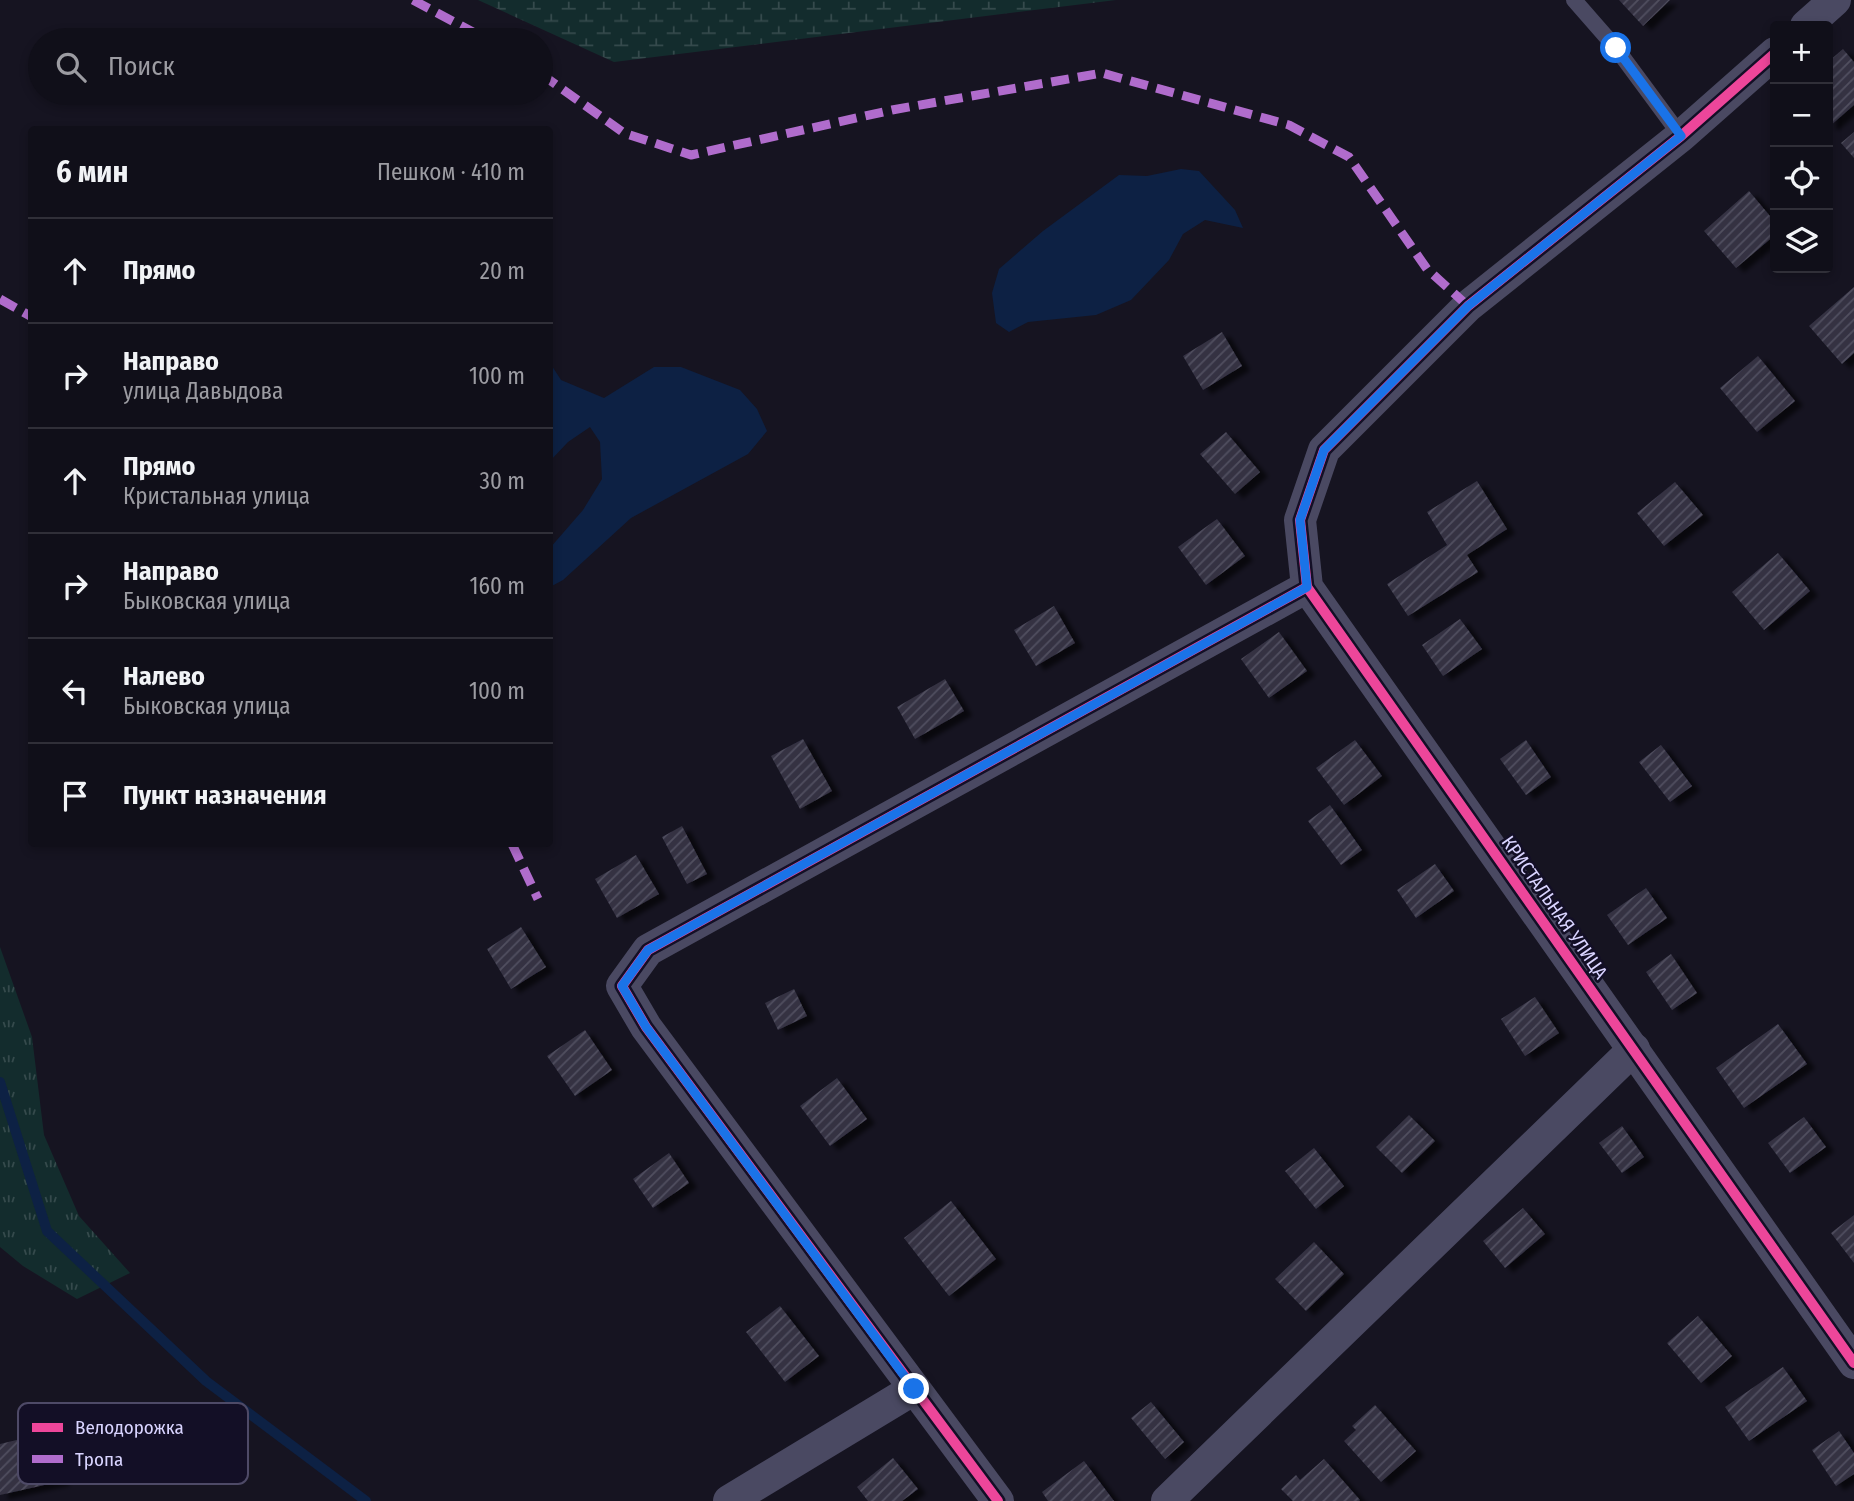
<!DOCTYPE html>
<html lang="ru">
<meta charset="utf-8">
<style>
body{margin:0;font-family:"Fira Sans Condensed",sans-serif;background:#1e1d26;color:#f1f3f6}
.controls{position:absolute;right:21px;top:21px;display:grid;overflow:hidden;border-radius:7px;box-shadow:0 4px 10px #0003}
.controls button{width:63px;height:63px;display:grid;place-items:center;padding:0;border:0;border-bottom:2px solid #302f38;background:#100f19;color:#f1f3f6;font:35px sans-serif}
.stop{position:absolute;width:21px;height:21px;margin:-16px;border:5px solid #1a73e8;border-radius:50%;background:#fff}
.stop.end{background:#1a73e8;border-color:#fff;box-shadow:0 2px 7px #0008}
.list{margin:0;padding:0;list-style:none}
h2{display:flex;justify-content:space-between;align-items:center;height:91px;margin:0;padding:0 28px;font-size:30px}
h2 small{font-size:23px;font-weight:400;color:#9c9ca2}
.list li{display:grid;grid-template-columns:46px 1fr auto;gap:21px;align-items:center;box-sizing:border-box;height:105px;padding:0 28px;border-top:2px solid #302f38}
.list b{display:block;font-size:26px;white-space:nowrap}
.list p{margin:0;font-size:23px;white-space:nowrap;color:#9c9ca2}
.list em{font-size:23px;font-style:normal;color:#9c9ca2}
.icon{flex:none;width:38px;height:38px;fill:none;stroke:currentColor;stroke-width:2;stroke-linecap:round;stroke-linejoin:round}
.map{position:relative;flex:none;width:1854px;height:1501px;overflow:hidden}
.search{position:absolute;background:#100f19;box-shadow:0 4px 10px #0003;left:28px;top:28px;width:525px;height:77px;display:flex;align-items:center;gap:18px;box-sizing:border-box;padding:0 24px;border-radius:38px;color:#9c9ca2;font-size:26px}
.panel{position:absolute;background:#100f19;box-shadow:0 4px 10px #0003;left:28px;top:126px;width:525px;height:721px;border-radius:7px}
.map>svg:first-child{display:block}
.grass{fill:url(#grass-tufts)}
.wetland{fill:url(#wetland-marsh)}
.water{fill:#0d2144}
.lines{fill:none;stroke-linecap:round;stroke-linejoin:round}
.stream{stroke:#0d2144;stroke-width:10}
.building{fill:url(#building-hatch);filter:url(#shadow)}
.service{stroke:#4a4962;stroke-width:16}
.minor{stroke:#4a4962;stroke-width:32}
.quiet{stroke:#b06ccc;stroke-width:9;stroke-dasharray:18 9;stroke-linecap:butt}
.cycleway-casing{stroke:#130f26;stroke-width:15}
.cycleway{stroke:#ed469a;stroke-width:10}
.route{stroke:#1a73e8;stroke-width:9}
.labels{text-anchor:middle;stroke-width:5;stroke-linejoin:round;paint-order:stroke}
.street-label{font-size:19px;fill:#d9d4ff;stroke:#130f26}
.key{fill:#130f26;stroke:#4e4a67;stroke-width:2}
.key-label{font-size:19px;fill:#d9d4ff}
</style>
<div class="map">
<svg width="1854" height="1501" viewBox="0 0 1854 1501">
<defs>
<pattern id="grass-tufts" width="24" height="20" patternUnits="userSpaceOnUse" patternTransform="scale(1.75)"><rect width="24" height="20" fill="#132c2d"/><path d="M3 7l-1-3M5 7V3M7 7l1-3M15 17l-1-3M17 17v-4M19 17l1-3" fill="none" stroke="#354a4c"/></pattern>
<pattern id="wetland-marsh" width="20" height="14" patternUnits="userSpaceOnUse" patternTransform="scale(1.75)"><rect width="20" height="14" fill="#132c2d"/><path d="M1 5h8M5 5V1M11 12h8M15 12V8" fill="none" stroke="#354a4c"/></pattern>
<pattern id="building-hatch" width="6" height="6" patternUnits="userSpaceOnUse" patternTransform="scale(1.75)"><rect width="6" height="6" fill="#343243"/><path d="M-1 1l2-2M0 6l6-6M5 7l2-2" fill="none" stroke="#514f5f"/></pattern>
<filter id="shadow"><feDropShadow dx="8" dy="4.5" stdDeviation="2" flood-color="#0009"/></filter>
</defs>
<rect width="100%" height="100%" fill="#161421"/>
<polygon class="grass" points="0,947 32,1037 44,1135 79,1216 130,1273 77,1299 23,1266 0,1247"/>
<polygon class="wetland" points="478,0 1116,0 614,62"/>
<g class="water">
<polygon points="1181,169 1199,171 1235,210 1243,228 1205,220 1183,234 1169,260 1131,300 1096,315 1028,322 1009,332 996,323 992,293 999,269 1043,231 1119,175 1147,176"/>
<polygon points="550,363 561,380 604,398 654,367 681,367 740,390 757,409 767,431 748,454 631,518 563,580 550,587 550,548 583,510 602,479 600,442 590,427 568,442 550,461"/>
</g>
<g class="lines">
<polyline class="stream" points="0,1082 47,1231 206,1381 366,1501"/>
</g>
<g class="building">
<polygon points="1619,0 1670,0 1643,26"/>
<polygon points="1843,49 1854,62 1854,105 1830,126 1828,124 1828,62"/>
<polygon points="1854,132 1854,158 1841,143"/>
<polygon points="1749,191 1775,222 1775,235 1736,268 1704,231"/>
<polygon points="1854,287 1854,353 1842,364 1809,326"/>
<polygon points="1222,332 1242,366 1203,390 1183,356"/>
<polygon points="1758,356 1795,401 1757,432 1720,388"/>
<polygon points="1226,432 1260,472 1235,494 1200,454"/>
<polygon points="1477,481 1507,529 1467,555 1478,572 1408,616 1387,584 1447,545 1427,512"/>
<polygon points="1675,482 1703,515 1664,546 1637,513"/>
<polygon points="1217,519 1245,556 1206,585 1178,547"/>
<polygon points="1778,553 1810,591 1764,630 1732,592"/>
<polygon points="1054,606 1075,643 1036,666 1014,630"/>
<polygon points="1460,619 1482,649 1443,676 1422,645"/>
<polygon points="1279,632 1307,671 1269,698 1241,659"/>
<polygon points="945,679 964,711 915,739 897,707"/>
<polygon points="803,739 832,791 800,809 771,756"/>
<polygon points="1355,740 1382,776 1344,805 1316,768"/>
<polygon points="1526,740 1551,777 1526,795 1500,759"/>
<polygon points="1661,745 1692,786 1670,802 1639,762"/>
<polygon points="1330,805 1362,850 1341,865 1308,821"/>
<polygon points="682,826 707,874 687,884 662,837"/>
<polygon points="636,855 659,894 617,918 595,879"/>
<polygon points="1435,864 1454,891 1416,918 1397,890"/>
<polygon points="1646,888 1667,918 1628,945 1607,915"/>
<polygon points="521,927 546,967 511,989 487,949"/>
<polygon points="1671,954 1697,993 1672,1010 1646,972"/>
<polygon points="794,989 807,1016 778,1030 765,1003"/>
<polygon points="1535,997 1559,1033 1525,1056 1501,1019"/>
<polygon points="1778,1024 1807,1064 1744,1108 1716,1068"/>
<polygon points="585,1030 612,1070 575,1096 547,1056"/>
<polygon points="837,1078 867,1119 830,1146 800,1106"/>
<polygon points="1409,1115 1435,1141 1402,1173 1376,1147"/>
<polygon points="1804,1117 1826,1147 1790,1173 1768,1143"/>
<polygon points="1622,1126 1644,1157 1622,1173 1599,1143"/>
<polygon points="1314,1148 1344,1186 1316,1209 1285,1171"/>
<polygon points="669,1153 689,1183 653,1208 633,1179"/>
<polygon points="951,1201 996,1259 949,1296 904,1238"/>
<polygon points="1523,1208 1545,1234 1505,1268 1483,1241"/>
<polygon points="1854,1215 1854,1263 1831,1233"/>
<polygon points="1314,1242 1344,1274 1306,1311 1275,1279"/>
<polygon points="780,1306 819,1356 785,1382 746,1332"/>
<polygon points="1698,1316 1732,1356 1701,1383 1667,1343"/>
<polygon points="1783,1367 1807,1401 1749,1441 1725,1407"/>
<polygon points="1151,1402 1184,1442 1165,1459 1131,1418"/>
<polygon points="1375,1405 1416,1451 1381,1482 1344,1441 1356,1430 1352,1426"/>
<polygon points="1839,1431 1854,1453 1854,1474 1836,1486 1812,1450"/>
<polygon points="50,1432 62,1481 0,1495 0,1444"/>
<polygon points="893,1458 918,1489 902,1501 868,1501 857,1487"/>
<polygon points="1324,1459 1360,1500 1359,1501 1293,1501 1281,1489 1296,1475 1300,1480"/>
<polygon points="1084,1461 1114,1501 1048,1501 1042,1492"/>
</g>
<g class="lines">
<polyline class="service" points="1574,0 1616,48 1681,136"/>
<g class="minor">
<polyline points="1806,26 1835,0"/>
<polyline points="1775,53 1681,136 1468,306 1324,450 1300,520 1307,587 1854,1363"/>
<polyline points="729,1501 914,1389"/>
<polyline points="998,1501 646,1027 622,986 648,950 1307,587"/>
<polyline points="1167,1501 1634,1049"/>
</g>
<g class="quiet">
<polyline points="413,0 488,40"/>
<polyline points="541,74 624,133 691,155 892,110 1102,73 1289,125 1349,157 1427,269 1468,306"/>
<polyline points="0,299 32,317"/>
<polyline points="512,844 538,899"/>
</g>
<defs>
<g id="cycleway">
<polyline points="1775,53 1681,136 1468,306 1324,450 1300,520 1307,587 1854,1363"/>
<polyline points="998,1501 646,1027 622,986 648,950 1307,587"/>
</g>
</defs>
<use href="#cycleway" class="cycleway-casing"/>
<use href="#cycleway" class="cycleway"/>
</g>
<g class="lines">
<polyline class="route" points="914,1389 646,1027 622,986 648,950 1307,587 1300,520 1324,450 1468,306 1681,136 1616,48"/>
</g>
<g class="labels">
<g class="street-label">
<text transform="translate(1555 907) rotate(55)" y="7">КРИСТАЛЬНАЯ УЛИЦА</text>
</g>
</g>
<rect x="18" y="1403" width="230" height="81" rx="10" class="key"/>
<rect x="32" y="1423" width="31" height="9" fill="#ed469a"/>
<rect x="32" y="1455" width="31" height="8" fill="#b06ccc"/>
<g class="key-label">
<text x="75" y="1434">Велодорожка</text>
<text x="75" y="1466">Тропа</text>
</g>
</svg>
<div class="controls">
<button>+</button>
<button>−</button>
<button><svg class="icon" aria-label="locate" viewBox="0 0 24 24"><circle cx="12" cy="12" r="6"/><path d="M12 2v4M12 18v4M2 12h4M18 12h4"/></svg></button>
<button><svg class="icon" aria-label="layers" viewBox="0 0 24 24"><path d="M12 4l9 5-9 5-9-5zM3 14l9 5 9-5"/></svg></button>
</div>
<div class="stop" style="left:1616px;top:48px"></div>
<div class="stop end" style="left:914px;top:1389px"></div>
<div class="search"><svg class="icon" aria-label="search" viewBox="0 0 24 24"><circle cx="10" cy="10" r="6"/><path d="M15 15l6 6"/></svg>Поиск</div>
<section class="panel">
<h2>6 мин<small>Пешком · 410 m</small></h2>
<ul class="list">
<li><svg class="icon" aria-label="ahead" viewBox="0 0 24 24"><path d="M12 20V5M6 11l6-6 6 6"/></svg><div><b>Прямо</b></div><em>20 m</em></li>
<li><svg class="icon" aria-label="right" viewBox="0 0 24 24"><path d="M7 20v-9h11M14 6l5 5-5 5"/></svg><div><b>Направо</b><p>улица Давыдова</p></div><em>100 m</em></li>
<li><svg class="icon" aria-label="ahead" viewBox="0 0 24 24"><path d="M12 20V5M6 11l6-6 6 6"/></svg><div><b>Прямо</b><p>Кристальная улица</p></div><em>30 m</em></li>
<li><svg class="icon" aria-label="right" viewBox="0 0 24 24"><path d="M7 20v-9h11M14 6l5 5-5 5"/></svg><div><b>Направо</b><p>Быковская улица</p></div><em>160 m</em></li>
<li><svg class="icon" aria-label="left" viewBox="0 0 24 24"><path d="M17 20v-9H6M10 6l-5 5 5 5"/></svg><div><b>Налево</b><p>Быковская улица</p></div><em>100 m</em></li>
<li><svg class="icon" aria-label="arrive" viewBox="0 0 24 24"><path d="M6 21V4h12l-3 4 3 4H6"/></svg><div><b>Пункт назначения</b></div></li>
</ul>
</section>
</div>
